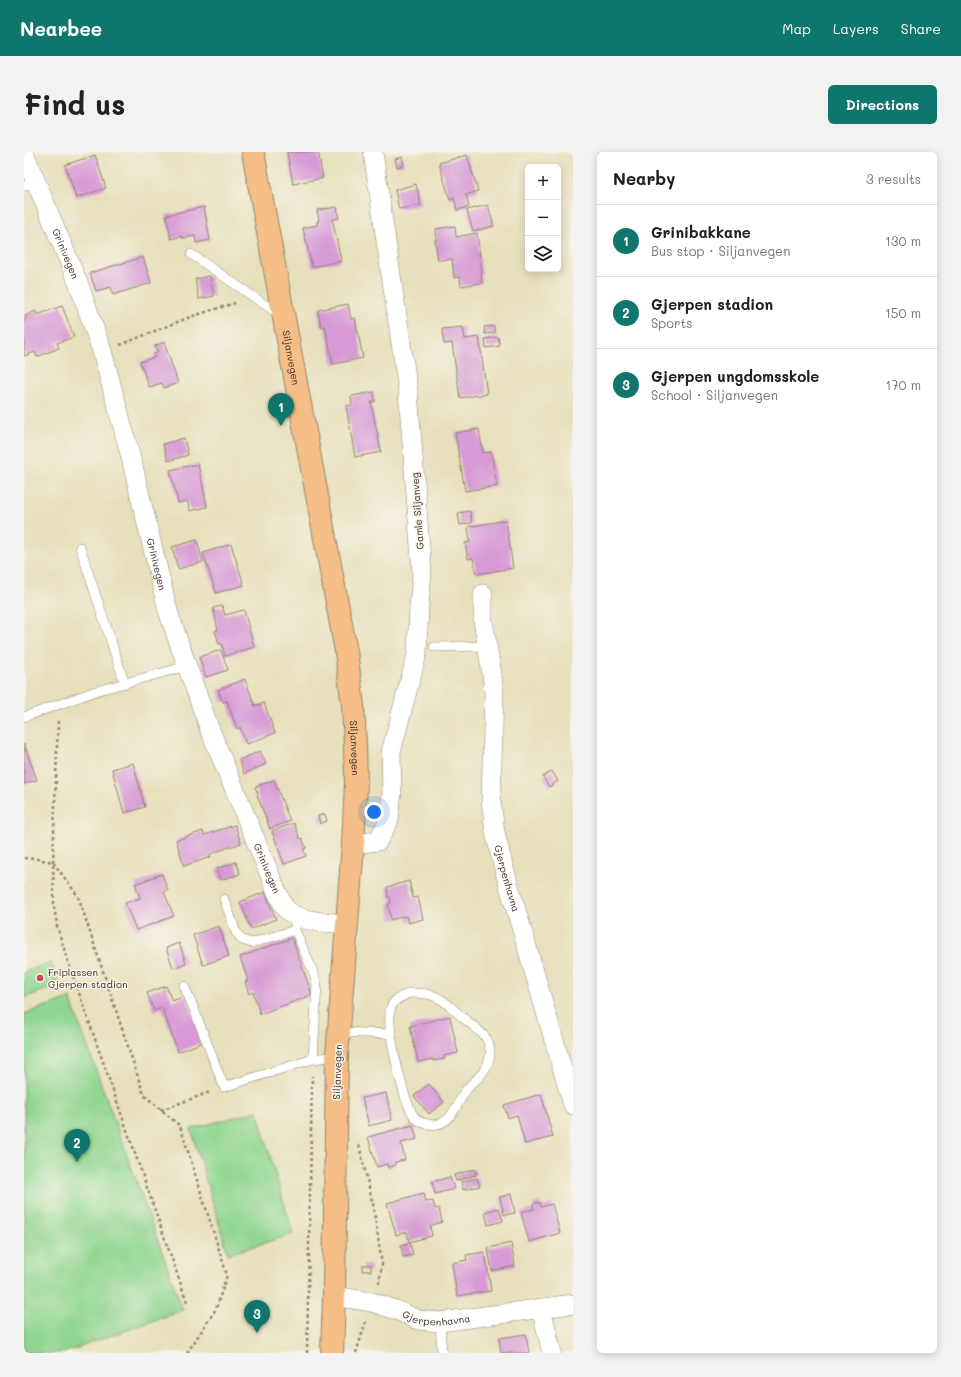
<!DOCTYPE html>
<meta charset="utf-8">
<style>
body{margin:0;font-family:Mali,sans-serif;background:#f2f2f2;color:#202124}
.controls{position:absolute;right:12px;top:12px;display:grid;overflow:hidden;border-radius:6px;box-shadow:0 2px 10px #0003}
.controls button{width:36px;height:36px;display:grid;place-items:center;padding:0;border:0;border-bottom:1px solid #e0e0e0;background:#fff;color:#202124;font:20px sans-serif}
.you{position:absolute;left:350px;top:660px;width:14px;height:14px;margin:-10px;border:3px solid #fff;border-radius:50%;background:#1a73e8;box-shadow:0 0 0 6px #1a73e833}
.badge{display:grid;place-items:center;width:26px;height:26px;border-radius:50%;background:#0f766e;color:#fff;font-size:13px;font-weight:700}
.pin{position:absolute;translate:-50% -33px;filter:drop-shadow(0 1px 2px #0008)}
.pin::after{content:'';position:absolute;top:21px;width:14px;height:12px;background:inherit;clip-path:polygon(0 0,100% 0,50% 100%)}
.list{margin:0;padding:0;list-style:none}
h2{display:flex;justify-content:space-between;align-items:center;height:52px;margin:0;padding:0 16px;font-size:17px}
h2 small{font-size:13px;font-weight:400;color:#757577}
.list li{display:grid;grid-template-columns:26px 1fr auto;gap:12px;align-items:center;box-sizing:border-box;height:72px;padding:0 16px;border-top:1px solid #e0e0e0}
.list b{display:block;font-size:15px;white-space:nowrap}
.list p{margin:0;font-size:13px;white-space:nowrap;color:#757577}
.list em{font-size:13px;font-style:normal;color:#757577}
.icon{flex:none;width:22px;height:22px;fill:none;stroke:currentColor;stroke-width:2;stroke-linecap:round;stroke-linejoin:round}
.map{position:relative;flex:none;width:549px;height:1201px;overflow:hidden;border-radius:6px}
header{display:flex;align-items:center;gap:24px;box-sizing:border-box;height:56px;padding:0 20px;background:#0f766e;color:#fff}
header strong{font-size:19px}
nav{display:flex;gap:22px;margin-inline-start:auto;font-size:14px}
.intro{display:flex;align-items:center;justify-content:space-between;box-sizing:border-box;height:96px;padding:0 24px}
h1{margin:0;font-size:28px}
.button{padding:10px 18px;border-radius:6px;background:#0f766e;color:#fff;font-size:14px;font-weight:700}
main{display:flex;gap:24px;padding:0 24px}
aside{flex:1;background:#fff;border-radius:6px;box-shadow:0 2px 10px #0003}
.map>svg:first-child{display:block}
.green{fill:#90d690;stroke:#668057}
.building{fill:#d79ad6}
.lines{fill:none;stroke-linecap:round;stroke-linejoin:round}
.lane-casing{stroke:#91856d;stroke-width:10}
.street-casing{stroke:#91856d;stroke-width:20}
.primary-casing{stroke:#91856d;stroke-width:24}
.path{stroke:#91856d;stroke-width:2.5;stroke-dasharray:3 3;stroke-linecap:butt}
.lane{stroke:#fff;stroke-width:9}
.street{stroke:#fff;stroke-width:19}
.primary{stroke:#f6be87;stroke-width:22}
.poi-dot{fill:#d1495b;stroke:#f7f3e8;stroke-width:1.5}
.labels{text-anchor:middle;stroke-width:3;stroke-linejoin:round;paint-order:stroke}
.street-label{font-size:10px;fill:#3b2a1e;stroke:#f7f3e8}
.poi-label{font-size:10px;fill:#3b2a1e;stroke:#f7f3e8;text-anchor:start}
</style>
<header>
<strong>Nearbee</strong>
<nav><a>Map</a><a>Layers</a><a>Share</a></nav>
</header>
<div class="intro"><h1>Find us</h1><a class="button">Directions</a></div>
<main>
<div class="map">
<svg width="549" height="1201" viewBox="0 0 549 1201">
<rect width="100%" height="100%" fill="#f7f3e8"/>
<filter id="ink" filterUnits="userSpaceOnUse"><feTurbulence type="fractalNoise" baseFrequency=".025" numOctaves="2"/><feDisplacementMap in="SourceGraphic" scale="8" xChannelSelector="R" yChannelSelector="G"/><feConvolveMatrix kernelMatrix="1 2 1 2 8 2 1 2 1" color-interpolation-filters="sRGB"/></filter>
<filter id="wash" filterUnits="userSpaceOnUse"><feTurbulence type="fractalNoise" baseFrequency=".012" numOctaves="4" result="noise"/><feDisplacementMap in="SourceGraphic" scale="16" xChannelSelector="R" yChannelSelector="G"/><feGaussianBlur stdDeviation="0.9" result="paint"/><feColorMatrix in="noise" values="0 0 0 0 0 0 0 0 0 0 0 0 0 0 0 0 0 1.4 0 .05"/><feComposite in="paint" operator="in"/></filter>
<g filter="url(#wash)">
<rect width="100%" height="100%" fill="#e7e0bc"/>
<g class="green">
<polygon points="27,810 35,833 0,846 0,820"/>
<polygon points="46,846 159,1158 39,1201 0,1201 0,862"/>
<polygon points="233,959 269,1082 204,1102 167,977"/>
</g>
<g id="blocks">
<g class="building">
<polygon points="263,0 294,0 299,26 269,32"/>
<polygon points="71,3 82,36 52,46 41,13"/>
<polygon points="443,3 454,39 442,43 445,55 433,58 430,46 426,48 415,11"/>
<polygon points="378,5 380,13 373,15 371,7"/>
<polygon points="392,32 397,53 375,57 371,38"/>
<polygon points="464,53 470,74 449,79 443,58"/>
<polygon points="180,55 186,88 172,91 171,84 158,86 158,84 147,87 142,63"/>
<polygon points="313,55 315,66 307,68 309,70 317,109 288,115 279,76 293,73 293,69 295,69 293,58"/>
<polygon points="431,74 432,85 453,81 458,122 457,122 458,131 437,134 436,125 430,126 428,107 414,108 411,87 413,87 412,77"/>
<polygon points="119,105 127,131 89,143 87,135 72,139 66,121"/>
<polygon points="186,124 190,144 175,147 171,127"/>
<polygon points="324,152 327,167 331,166 339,206 309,212 301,174 297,175 294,158"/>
<polygon points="38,154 50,185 33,191 35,196 13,205 11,200 0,204 0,168 2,167 1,164 12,159 13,163"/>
<polygon points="470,174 471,181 461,182 460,175"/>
<polygon points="439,175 441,187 455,185 463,242 436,246 428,191 420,192 418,177"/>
<polygon points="474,185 476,194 462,196 461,187"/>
<polygon points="140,190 154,231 140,236 138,231 125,235 116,210 131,205 130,202 134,200 131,194"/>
<polygon points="350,240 351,250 347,250 357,300 331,305 322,254 328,253 327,244"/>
<polygon points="455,277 459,301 467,300 473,334 441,339 431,281"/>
<polygon points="160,286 164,303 144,309 139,292"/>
<polygon points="174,312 183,355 166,359 163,349 154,351 146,318"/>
<polygon points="446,359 448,371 436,373 434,361"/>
<polygon points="482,368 489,416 452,422 449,406 444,407 441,391 446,390 444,375"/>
<polygon points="173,388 179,410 154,417 148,395"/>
<polygon points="207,392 220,433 192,441 179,401"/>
<polygon points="198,454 201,463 220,458 230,495 201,504 198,492 195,492 191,479 194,478 189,456"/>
<polygon points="197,498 204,518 182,525 175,505"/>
<polygon points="221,527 231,554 240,551 251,581 222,592 216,575 213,577 203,549 199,550 194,538"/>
<polygon points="0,592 13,628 0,632"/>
<polygon points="236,599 242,612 220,622 215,608"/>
<polygon points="109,611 121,655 100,661 88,617"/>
<polygon points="528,619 534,629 525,635 519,625"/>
<polygon points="250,628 266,669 246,677 233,643 234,642 231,635"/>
<polygon points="301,662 303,669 296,672 294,664"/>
<polygon points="270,671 276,687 278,686 282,696 279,697 282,704 260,712 248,679"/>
<polygon points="211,673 217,691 186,702 187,705 160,714 152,688 179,679 180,683"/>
<polygon points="212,710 216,722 196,728 192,717"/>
<polygon points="138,722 144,738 140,740 150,764 112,778 101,751 116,746 111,732"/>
<polygon points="385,729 389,746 394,745 399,767 384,771 382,764 367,768 364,752 367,751 366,745 364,745 363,735"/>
<polygon points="241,740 252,767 227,777 216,750"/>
<polygon points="195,774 205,804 179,813 169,783"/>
<polygon points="268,786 288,843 236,862 229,840 225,842 221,830 224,829 216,805"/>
<polygon points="155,791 162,811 149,816 142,796"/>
<polygon points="142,834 148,849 162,844 179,890 154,900 138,856 130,859 123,841"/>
<polygon points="426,864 434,901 420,904 421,907 409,909 408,907 394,910 386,874"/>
<polygon points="405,932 420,950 405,962 390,944"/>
<polygon points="362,941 368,968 345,974 338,946"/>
<polygon points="517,942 529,985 501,992 493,963 484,966 480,953"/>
<polygon points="389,973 393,987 377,991 381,1008 371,1010 371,1013 364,1016 363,1012 353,1015 344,985"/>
<polygon points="451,1017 452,1023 432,1029 430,1023"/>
<polygon points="426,1025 430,1037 411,1042 408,1030"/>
<polygon points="453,1026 456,1034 439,1038 437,1030"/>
<polygon points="400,1041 402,1050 409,1049 411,1057 415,1056 418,1070 406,1074 408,1084 385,1090 383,1080 372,1083 363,1051"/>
<polygon points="487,1042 491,1061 480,1063 476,1045"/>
<polygon points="516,1050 517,1055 528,1052 536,1081 505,1090 497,1060 510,1057 509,1052"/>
<polygon points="475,1056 479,1069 464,1073 461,1060"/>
<polygon points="386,1091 389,1103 379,1105 377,1093"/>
<polygon points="487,1091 491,1114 468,1119 464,1096"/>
<polygon points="460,1100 461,1106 462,1106 467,1139 433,1144 428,1111 443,1108 442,1103"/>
<rect x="339" y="1113" width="8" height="6"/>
<polygon points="502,1182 505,1201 477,1201 475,1186"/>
</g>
</g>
</g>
<g filter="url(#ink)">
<use href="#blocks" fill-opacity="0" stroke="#91856d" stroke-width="1"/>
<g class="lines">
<defs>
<g id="lane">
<polyline points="0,34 12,29"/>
<polyline points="167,102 256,163"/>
<polyline points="56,395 101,532"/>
<polyline points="410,495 463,494"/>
<polyline points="0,565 72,539 163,514"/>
<polyline points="200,747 212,780 218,788 228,791 271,778"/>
<polyline points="271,764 271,778 288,817 293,832 289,907"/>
<polyline points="160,834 168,852 200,935 289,907 313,904"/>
<path d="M386,841c9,0 16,0 24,3 10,3 19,13 27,20 7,6 20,15 25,22 9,15 2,30 -9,41 -4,3 -8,7 -11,11 -8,11 -13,31 -28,34 -8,2 -19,-1 -24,-8 -11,-15 -29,-92 -23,-109 3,-8 12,-11 19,-14z"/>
<polyline points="315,880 367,882"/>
<polyline points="416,1170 418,1201"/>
</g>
<g id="street">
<path id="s1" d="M0,1l55,132 23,66 28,103 38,157 19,55 23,64 67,162c3,5 5,12 9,17 14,14 42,13 61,15"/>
<path id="s2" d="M459,442v26l9,55 2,18 -3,107 4,32 8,33 70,240"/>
<polyline points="329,692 354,689 365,668 368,640 367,600 393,502 395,454 398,421 384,239 349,0"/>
<path id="s3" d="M310,1144l38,6 27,9 19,9 22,2 133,-18"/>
<polyline points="517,1156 528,1201"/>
</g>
<g id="primary">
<path id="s4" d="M229,0l93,499 7,55 2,38 1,39 -3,61 -16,212 -3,240 -2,57"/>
</g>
</defs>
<use href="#lane" class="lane-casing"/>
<use href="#street" class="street-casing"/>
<use href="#primary" class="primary-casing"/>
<g class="path">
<polyline points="96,193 166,165 211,151"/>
<polyline points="34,569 29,710 30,754 33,774 42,804 163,1150"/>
<polyline points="0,706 13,707 29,710 54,744 120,943 156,974 203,1123 192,1157 163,1201"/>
<polyline points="137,958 186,940"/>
<polyline points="335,993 349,1053 358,1112 355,1131"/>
<polyline points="283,1201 288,924"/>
<polyline points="332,1201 342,1169"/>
</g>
<use href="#lane" class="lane"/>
<use href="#street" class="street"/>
<use href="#primary" class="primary"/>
</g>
</g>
<circle class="poi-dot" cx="16" cy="826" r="4"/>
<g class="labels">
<g class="street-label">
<text dy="4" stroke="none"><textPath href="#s1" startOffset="109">Grinivegen</textPath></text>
<text dy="4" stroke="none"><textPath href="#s4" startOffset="209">Siljanvegen</textPath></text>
<text transform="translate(393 359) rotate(-94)" y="4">Gamle Siljanveg</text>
<text dy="4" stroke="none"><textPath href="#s1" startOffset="433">Grinivegen</textPath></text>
<text dy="4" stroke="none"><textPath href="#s4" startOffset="605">Siljanvegen</textPath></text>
<text dy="4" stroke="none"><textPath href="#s1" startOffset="757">Grinivegen</textPath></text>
<text dy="4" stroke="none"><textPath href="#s2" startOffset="287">Gjerpenhavna</textPath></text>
<text transform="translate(313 920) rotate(-88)" y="4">Siljanvegen</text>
<text dy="4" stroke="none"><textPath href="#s3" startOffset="106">Gjerpenhavna</textPath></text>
</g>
<g class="poi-label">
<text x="24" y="824">Friplassen<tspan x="24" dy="12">Gjerpen stadion</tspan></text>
</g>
</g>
</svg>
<div class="controls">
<button>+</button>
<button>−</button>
<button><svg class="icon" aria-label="layers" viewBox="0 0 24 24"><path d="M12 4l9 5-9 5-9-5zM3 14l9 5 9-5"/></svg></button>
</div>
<div class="you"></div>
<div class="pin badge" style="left:257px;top:274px">1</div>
<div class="pin badge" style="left:53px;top:1010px">2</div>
<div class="pin badge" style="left:233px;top:1181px">3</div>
</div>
<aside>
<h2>Nearby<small>3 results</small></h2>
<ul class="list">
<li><span class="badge">1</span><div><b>Grinibakkane</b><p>Bus stop · Siljanvegen</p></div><em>130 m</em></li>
<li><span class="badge">2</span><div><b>Gjerpen stadion</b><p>Sports</p></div><em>150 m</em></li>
<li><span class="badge">3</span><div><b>Gjerpen ungdomsskole</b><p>School · Siljanvegen</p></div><em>170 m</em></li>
</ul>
</aside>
</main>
